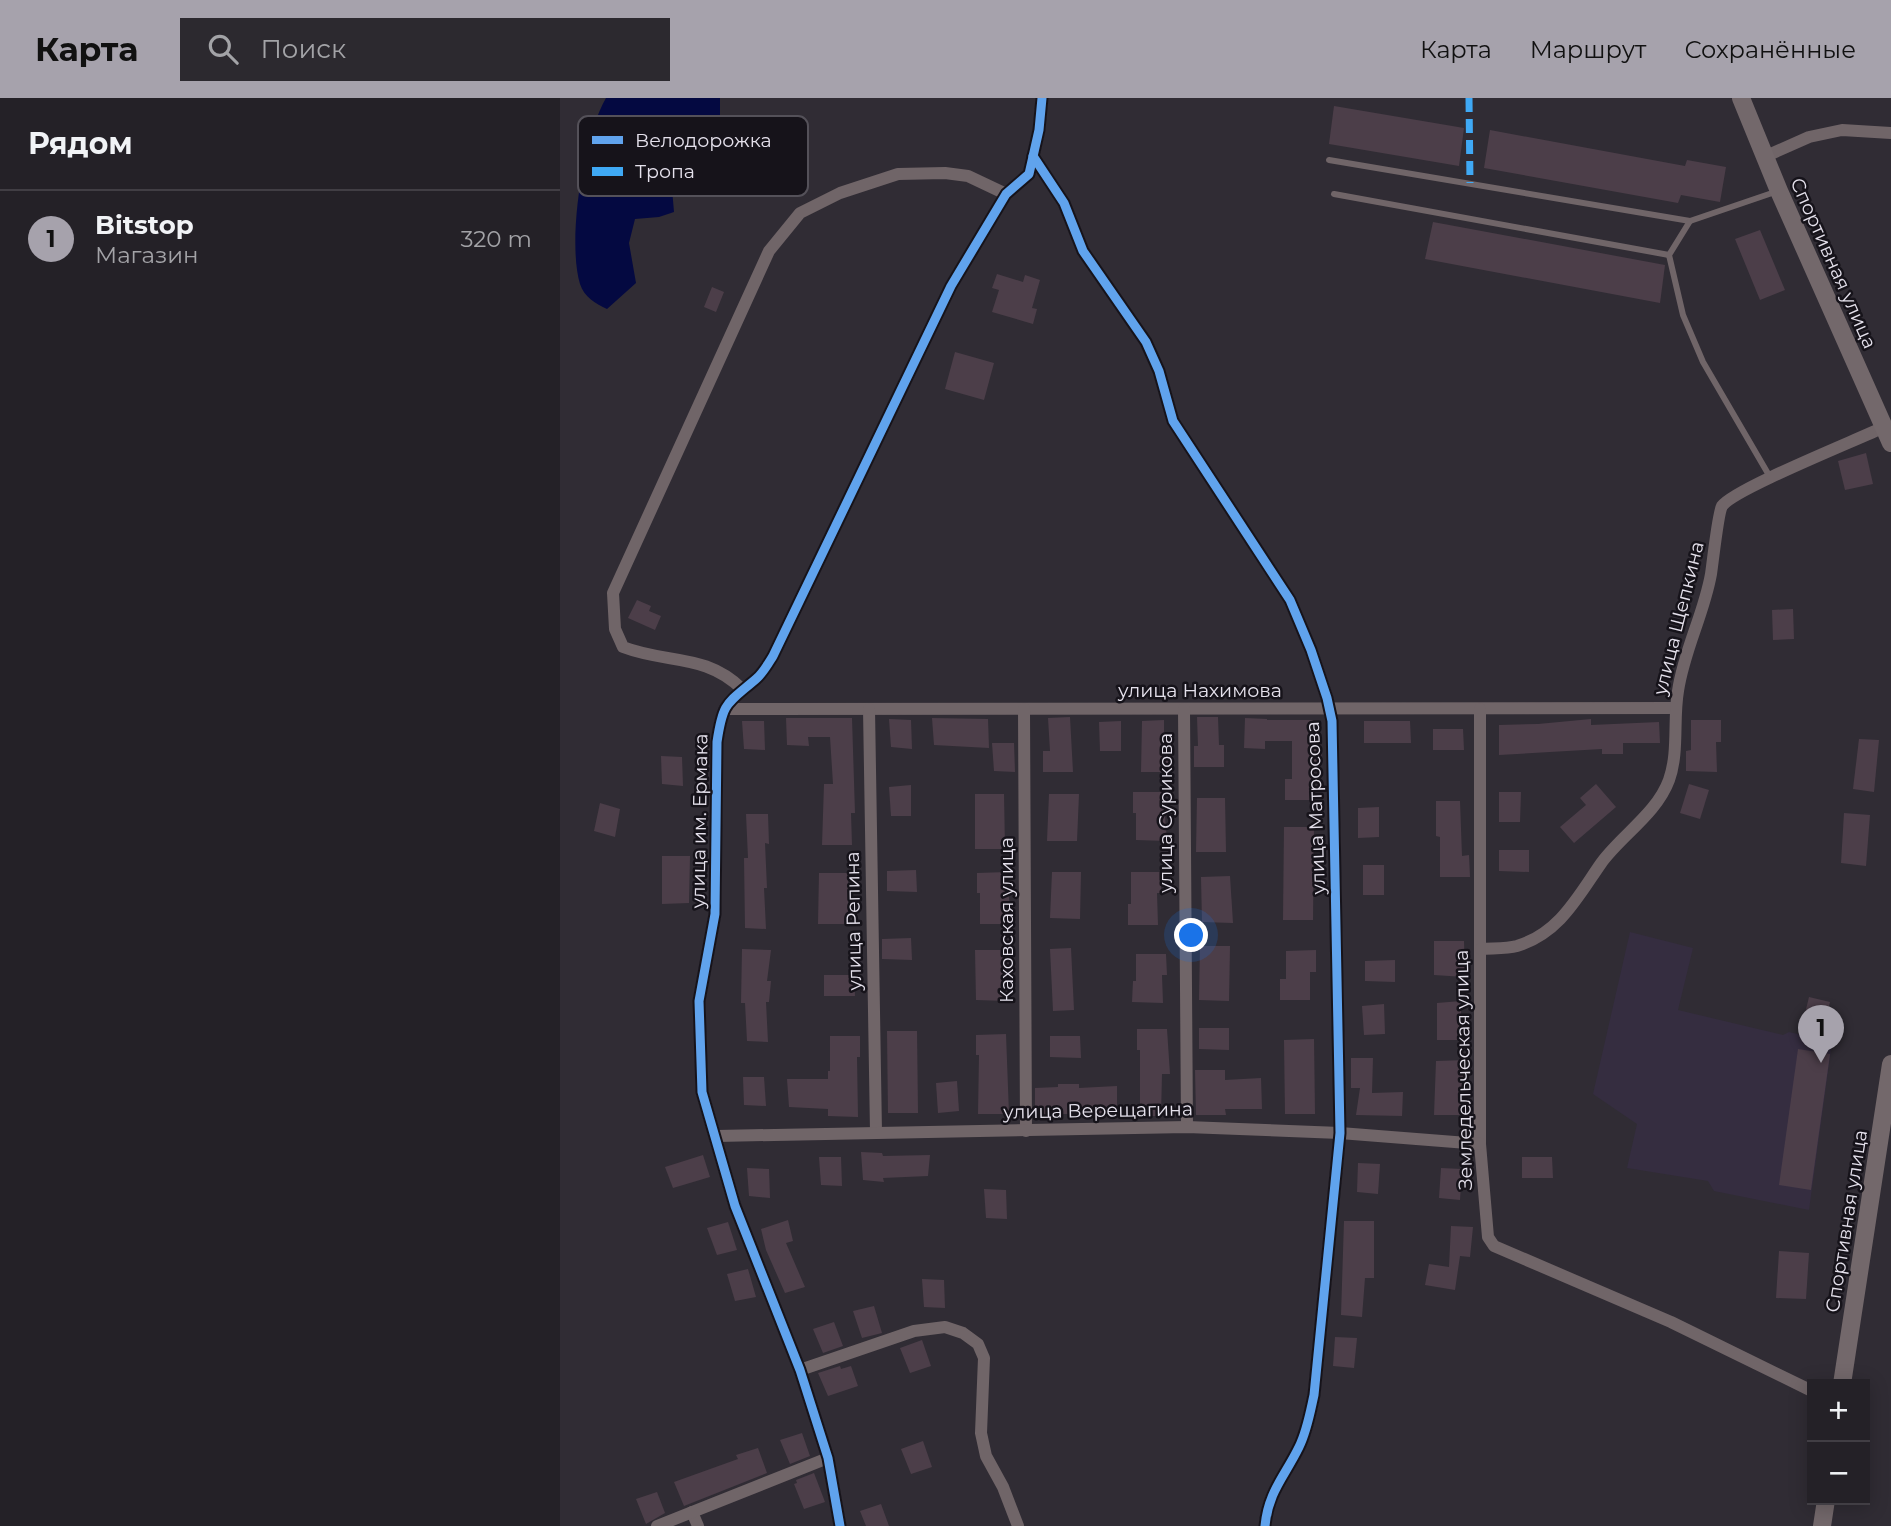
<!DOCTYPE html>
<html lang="ru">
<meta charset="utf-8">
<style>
body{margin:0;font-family:Montserrat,sans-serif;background:#2c292f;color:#f1f3f6}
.controls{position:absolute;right:21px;bottom:21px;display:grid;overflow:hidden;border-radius:0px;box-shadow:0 4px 18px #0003}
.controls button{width:63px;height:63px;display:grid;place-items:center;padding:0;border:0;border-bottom:2px solid #413e44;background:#242127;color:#f1f3f6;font:35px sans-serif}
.you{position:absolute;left:632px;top:838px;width:24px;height:24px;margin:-18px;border:5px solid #fff;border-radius:50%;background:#1a73e8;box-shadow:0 0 0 10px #1a73e833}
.badge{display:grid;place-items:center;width:46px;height:46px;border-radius:50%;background:#a6a2ac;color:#111;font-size:23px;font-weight:700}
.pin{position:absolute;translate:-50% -58px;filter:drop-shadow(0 2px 4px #0008)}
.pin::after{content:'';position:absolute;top:37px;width:24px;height:21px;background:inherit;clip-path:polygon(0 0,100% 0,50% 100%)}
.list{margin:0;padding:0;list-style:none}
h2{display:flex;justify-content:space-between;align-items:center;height:91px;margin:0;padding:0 28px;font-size:30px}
h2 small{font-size:23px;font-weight:400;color:#a3a3a7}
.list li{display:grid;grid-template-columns:46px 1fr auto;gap:21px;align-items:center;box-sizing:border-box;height:98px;padding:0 28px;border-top:2px solid #413e44}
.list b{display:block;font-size:26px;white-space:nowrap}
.list p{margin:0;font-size:23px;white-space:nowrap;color:#a3a3a7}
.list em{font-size:23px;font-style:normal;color:#a3a3a7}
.icon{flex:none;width:38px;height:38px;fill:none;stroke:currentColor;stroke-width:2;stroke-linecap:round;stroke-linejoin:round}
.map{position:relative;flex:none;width:1331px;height:1428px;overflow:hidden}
header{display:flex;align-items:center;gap:42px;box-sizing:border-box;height:98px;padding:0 35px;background:#a6a2ac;color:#111}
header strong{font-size:33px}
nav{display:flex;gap:38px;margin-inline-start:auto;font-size:24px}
.search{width:490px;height:63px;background:#2c292f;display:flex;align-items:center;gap:18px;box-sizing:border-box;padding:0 24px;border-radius:0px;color:#a3a3a7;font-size:26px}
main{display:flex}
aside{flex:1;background:#242127}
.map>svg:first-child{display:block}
.built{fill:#352d40}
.water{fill:#040941}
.building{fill:#4c3e49}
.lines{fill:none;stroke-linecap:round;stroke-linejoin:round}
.lane{stroke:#706568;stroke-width:6}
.street{stroke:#706568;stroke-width:12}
.secondary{stroke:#73686b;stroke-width:18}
.quiet{stroke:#3fa9f5;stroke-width:7;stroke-dasharray:14 7;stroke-linecap:butt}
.cycleway-casing{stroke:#16131a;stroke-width:13}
.cycleway{stroke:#60a3ed;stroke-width:9}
.labels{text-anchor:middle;stroke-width:5;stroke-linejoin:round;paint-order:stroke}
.street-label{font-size:19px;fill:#e5e1ec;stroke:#16131a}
.key{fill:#16131a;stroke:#545159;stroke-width:2}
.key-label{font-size:19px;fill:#e5e1ec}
</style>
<header>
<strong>Карта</strong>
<div class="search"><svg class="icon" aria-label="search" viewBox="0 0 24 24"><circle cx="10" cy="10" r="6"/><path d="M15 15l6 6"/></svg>Поиск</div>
<nav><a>Карта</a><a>Маршрут</a><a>Сохранённые</a></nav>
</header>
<main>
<aside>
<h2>Рядом<small></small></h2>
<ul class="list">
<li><span class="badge">1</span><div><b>Bitstop</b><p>Магазин</p></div><em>320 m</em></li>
</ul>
</aside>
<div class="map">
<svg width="1331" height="1428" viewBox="0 0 1331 1428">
<rect width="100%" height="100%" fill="#302c34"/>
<polygon class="built" points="1070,834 1133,850 1118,912 1223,937 1229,934 1272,944 1249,1112 1154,1093 1148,1083 1067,1070 1077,1026 1033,996"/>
<path class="water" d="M46,0h114v39l-14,17 -21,3 -14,20 3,35 -15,5 -24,2 -6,24 7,40 -29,26c-11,-5 -23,-12 -27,-25 -13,-43 3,-147 26,-186z"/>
<g class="building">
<polygon points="774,8 904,30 899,68 769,46"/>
<polygon points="930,32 1125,68 1127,62 1166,69 1160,104 1121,97 1118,105 924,70"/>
<polygon points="873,124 1105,167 1100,205 865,161"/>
<polygon points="1200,132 1225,192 1200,202 1175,141"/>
<polygon points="437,176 463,184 465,177 480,182 472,210 477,211 473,226 432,214 439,192 432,190"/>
<polygon points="152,189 164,194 156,214 144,209"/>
<polygon points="395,254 434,265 424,302 385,291"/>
<polygon points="1306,355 1313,386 1285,392 1278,363"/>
<polygon points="77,502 91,508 89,513 101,518 95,532 68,520"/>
<polygon points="1233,511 1234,541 1213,542 1212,512"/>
<polygon points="510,619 513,674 483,674 483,653 490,653 488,620"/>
<polygon points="637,619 658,619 659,647 664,647 664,669 634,669 634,648 638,648"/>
<polygon points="226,620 292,620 295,715 291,715 292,747 262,747 264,686 273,686 270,639 248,639 249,648 227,647"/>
<polygon points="372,620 428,621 429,650 374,647"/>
<polygon points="685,620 707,621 707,622 753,622 753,644 761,644 762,665 755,665 755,702 725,702 725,681 732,681 732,643 705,643 705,651 684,650"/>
<polygon points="329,621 351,622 352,651 331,649"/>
<polygon points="1031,621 1031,627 1099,624 1100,645 1063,645 1063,656 1042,656 1042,651 939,657 939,627 978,626"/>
<polygon points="604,622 604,653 611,653 612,674 581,674 582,623"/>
<polygon points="1131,622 1161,622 1161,644 1156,644 1157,674 1126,673 1126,653 1131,652"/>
<polygon points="182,623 204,623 205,652 184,651"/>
<polygon points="561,623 561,653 540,653 539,624"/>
<polygon points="804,623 850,623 851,645 804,645"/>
<polygon points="873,631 903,631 904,652 873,652"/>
<polygon points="1299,641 1319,642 1314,694 1293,691"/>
<polygon points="432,645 454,645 455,674 434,673"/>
<polygon points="101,658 122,659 123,688 102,686"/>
<polygon points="1036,686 1056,709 1014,745 1000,729 1026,707 1020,700"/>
<polygon points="1129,686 1149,692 1140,721 1120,715"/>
<polygon points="351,687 351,718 331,718 329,689"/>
<polygon points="573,694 603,694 607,743 576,742 576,715 573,715"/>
<polygon points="939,694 961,694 960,724 939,724"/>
<polygon points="415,696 444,696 445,751 415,751"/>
<polygon points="489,696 519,696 517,743 487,743"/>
<polygon points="637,700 665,700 666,754 636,754"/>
<polygon points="876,703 900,703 902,758 909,757 910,779 880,779 880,739 876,738"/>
<polygon points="40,705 60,711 55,739 34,733"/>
<polygon points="819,709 819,739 798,740 798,710"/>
<polygon points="1284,715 1310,717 1306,768 1281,765"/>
<polygon points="186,716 208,716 209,746 205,745 207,790 204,790 206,831 185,830 184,760 188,760"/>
<polygon points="724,729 754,729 753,822 723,822"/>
<polygon points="939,752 969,752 969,774 939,773"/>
<polygon points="102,758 130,758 129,805 102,806"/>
<rect x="803" y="767" width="21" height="30"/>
<polygon points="356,772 357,794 327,793 327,773"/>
<polygon points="447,774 451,826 420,826 420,795 417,795 417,775"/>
<polygon points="492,774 521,774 520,821 490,820"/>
<polygon points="571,774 601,774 601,795 597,795 598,827 568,827 568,806 571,806"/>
<polygon points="259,775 288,775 288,826 258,826"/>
<polygon points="670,778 673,825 642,824 641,779"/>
<polygon points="351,840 352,862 322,861 322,841"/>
<polygon points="874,843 904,843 905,879 874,877"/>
<polygon points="640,848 670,848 669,903 639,902"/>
<polygon points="511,850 514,912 493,913 490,851"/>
<polygon points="182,851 211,852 207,883 211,883 209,904 206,904 208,944 187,943 185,905 181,905"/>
<polygon points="415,852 444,852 446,903 416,902"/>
<polygon points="756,852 756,874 750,874 750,902 720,902 720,881 726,881 726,853"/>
<polygon points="576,856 606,856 607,877 602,877 603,905 572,904 573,883 576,883"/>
<polygon points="835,862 835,884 805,883 805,863"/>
<polygon points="264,877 294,877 295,898 264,898"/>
<polygon points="1249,899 1270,904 1263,933 1242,928"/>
<polygon points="901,903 901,942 877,942 877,905"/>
<polygon points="824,906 825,936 804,937 802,908"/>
<polygon points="639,930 669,930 669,952 639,951"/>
<polygon points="577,931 607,931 610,976 602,976 601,1018 580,1018 580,952 577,952"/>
<polygon points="327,933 357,933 358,1015 328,1015"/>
<polygon points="446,936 449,1016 418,1016 419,957 416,957 416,937"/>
<polygon points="270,938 300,938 300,959 297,959 298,1019 268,1018 268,1011 229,1009 227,981 268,981 268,973 270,973"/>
<polygon points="490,938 520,938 521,960 490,959"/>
<polygon points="754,941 755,1016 725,1016 724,942"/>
<polygon points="1238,951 1270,956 1251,1092 1219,1087"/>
<polygon points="791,960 813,960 812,995 843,994 842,1018 796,1017 800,990 791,990"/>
<polygon points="906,962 907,984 903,984 904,1017 874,1017 876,963"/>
<polygon points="635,972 665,972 665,982 701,980 702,1011 665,1011 666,1017 636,1017"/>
<polygon points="183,979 204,979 206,1008 184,1007"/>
<polygon points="397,983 399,1013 378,1015 376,985"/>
<polygon points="498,986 519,986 519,990 557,988 557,1019 536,1019 536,1016 494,1016 494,1019 475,1020 475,990 498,989"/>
<polygon points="301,1054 322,1055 323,1058 370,1057 368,1078 323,1080 324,1084 303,1082"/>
<polygon points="143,1057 150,1079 113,1090 105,1069"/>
<polygon points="259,1059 281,1059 282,1088 261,1087"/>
<polygon points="962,1059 992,1059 993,1080 962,1080"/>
<polygon points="798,1065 820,1066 818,1096 797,1094"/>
<polygon points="187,1070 209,1071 210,1100 189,1098"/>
<polygon points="881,1070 902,1071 900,1102 879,1100"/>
<polygon points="424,1091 446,1092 447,1121 426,1120"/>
<polygon points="228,1122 233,1143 226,1145 245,1189 225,1195 206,1152 201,1131"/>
<polygon points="784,1123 814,1123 814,1180 805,1180 802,1219 781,1217"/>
<polygon points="168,1124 177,1152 157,1157 147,1130"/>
<polygon points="891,1128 913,1129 910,1159 900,1158 895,1192 865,1187 869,1166 889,1169"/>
<polygon points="1219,1153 1249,1155 1246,1201 1216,1200"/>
<polygon points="188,1171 196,1199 175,1203 167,1176"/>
<polygon points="362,1181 384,1182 385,1210 364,1209"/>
<polygon points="314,1208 322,1235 302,1240 293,1213"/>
<polygon points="274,1224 283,1248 263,1255 253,1231"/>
<polygon points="775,1239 797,1240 794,1270 773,1268"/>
<polygon points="362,1242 371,1268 350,1275 340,1250"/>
<polygon points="280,1268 281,1271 291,1268 298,1288 268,1298 258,1275"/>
<polygon points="242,1335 250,1358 230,1366 220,1342"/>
<polygon points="363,1343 372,1369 351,1376 341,1351"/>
<polygon points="198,1350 207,1375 124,1408 114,1384 178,1361 176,1357"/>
<polygon points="254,1375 265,1404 244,1411 234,1386 237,1385 236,1382"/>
<polygon points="97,1394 105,1415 86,1426 76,1401"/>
<polygon points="321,1406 329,1428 306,1428 300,1413"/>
</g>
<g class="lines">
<g class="lane">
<polyline points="769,62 1130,123"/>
<polyline points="774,96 1109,157"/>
<polyline points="1210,379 1143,264 1123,217 1109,157 1130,123 1218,93"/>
</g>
<g class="street">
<path d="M473,58l31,47 19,48 63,91 13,29 14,50 117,179 21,50 16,48 5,23 8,412 -26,262c-4,18 -7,36 -15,52 -14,29 -31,45 -34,79"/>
<polyline points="1204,59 1249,39 1282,32 1331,35"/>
<path d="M182,591c-37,-36 -75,-25 -119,-42l-8,-18 -2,-36 156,-342 31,-38 40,-20 58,-19 47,-1 23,3 38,18"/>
<polyline points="165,611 1116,610"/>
<polyline points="309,611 316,1034"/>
<polyline points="464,611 466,1033"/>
<polyline points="624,611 627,1029"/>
<polyline points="920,611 920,1046 928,1139 934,1148 1111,1224 1252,1293"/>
<path d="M921,851c11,-1 25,0 36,-3 43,-13 61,-50 85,-84 20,-27 55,-49 67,-82 10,-28 4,-60 9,-89 6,-41 26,-77 33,-117 2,-13 7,-61 11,-68 12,-17 135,-66 162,-79"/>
<polyline points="157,1038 627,1029 780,1035 920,1046"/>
<polyline points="240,1272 354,1233 385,1229 403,1235 418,1246 424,1260 421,1335 426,1358 443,1389 458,1428"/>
<polyline points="132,1414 138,1428"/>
<polyline points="97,1428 268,1360"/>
<path d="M280,1428l-12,-68 -28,-88 -65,-164 -33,-114 -3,-91 16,-87 2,-172c6,-41 10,-38 39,-63 7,-6 12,-15 17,-23l178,-370 55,-92 23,-20 10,-44 3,-32"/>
</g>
<g class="secondary">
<polyline points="1181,0 1219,93 1331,345"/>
<polyline points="1282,1286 1331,966"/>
<polyline points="1262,1428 1266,1402"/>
</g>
<polyline class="quiet" points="909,0 910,85"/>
<defs>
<g id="cycleway">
<path d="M473,58l31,47 19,48 63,91 13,29 14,50 117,179 21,50 16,48 5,23 8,412 -26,262c-4,18 -7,36 -15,52 -14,29 -31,45 -34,79"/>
<path d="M280,1428l-12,-68 -28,-88 -65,-164 -33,-114 -3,-91 16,-87 2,-172c6,-41 10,-38 39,-63 7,-6 12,-15 17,-23l178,-370 55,-92 23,-20 10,-44 3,-32"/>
</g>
</defs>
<use href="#cycleway" class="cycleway-casing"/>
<use href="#cycleway" class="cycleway"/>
</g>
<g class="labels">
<g class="street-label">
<text transform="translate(1274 165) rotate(66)" y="7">Спортивная улица</text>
<text transform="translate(1118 520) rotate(-76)" y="7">улица Щепкина</text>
<text x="640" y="599">улица Нахимова</text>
<text transform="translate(755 710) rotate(-92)" y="7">улица Матросова</text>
<text transform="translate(605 715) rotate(-90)" y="7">улица Сурикова</text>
<text transform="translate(139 723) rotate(-89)" y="7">улица им. Ермака</text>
<text transform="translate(446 822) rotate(-90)" y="7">Каховская улица</text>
<text transform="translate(293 823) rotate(-91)" y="7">улица Репина</text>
<text transform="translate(903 972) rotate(-91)" y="7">Земледельческая улица</text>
<text transform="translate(538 1012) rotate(-1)" y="7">улица Верещагина</text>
<text transform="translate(1286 1123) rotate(-81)" y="7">Спортивная улица</text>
</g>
</g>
<rect x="18" y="18" width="230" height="80" rx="10" class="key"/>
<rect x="32" y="38" width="31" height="8" fill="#60a3ed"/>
<rect x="32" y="69" width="31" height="9" fill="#3fa9f5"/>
<g class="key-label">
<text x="75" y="49">Велодорожка</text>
<text x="75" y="80">Тропа</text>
</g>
</svg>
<div class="controls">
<button>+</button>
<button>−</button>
</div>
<div class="you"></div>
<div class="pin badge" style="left:1261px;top:965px">1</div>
</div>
</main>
